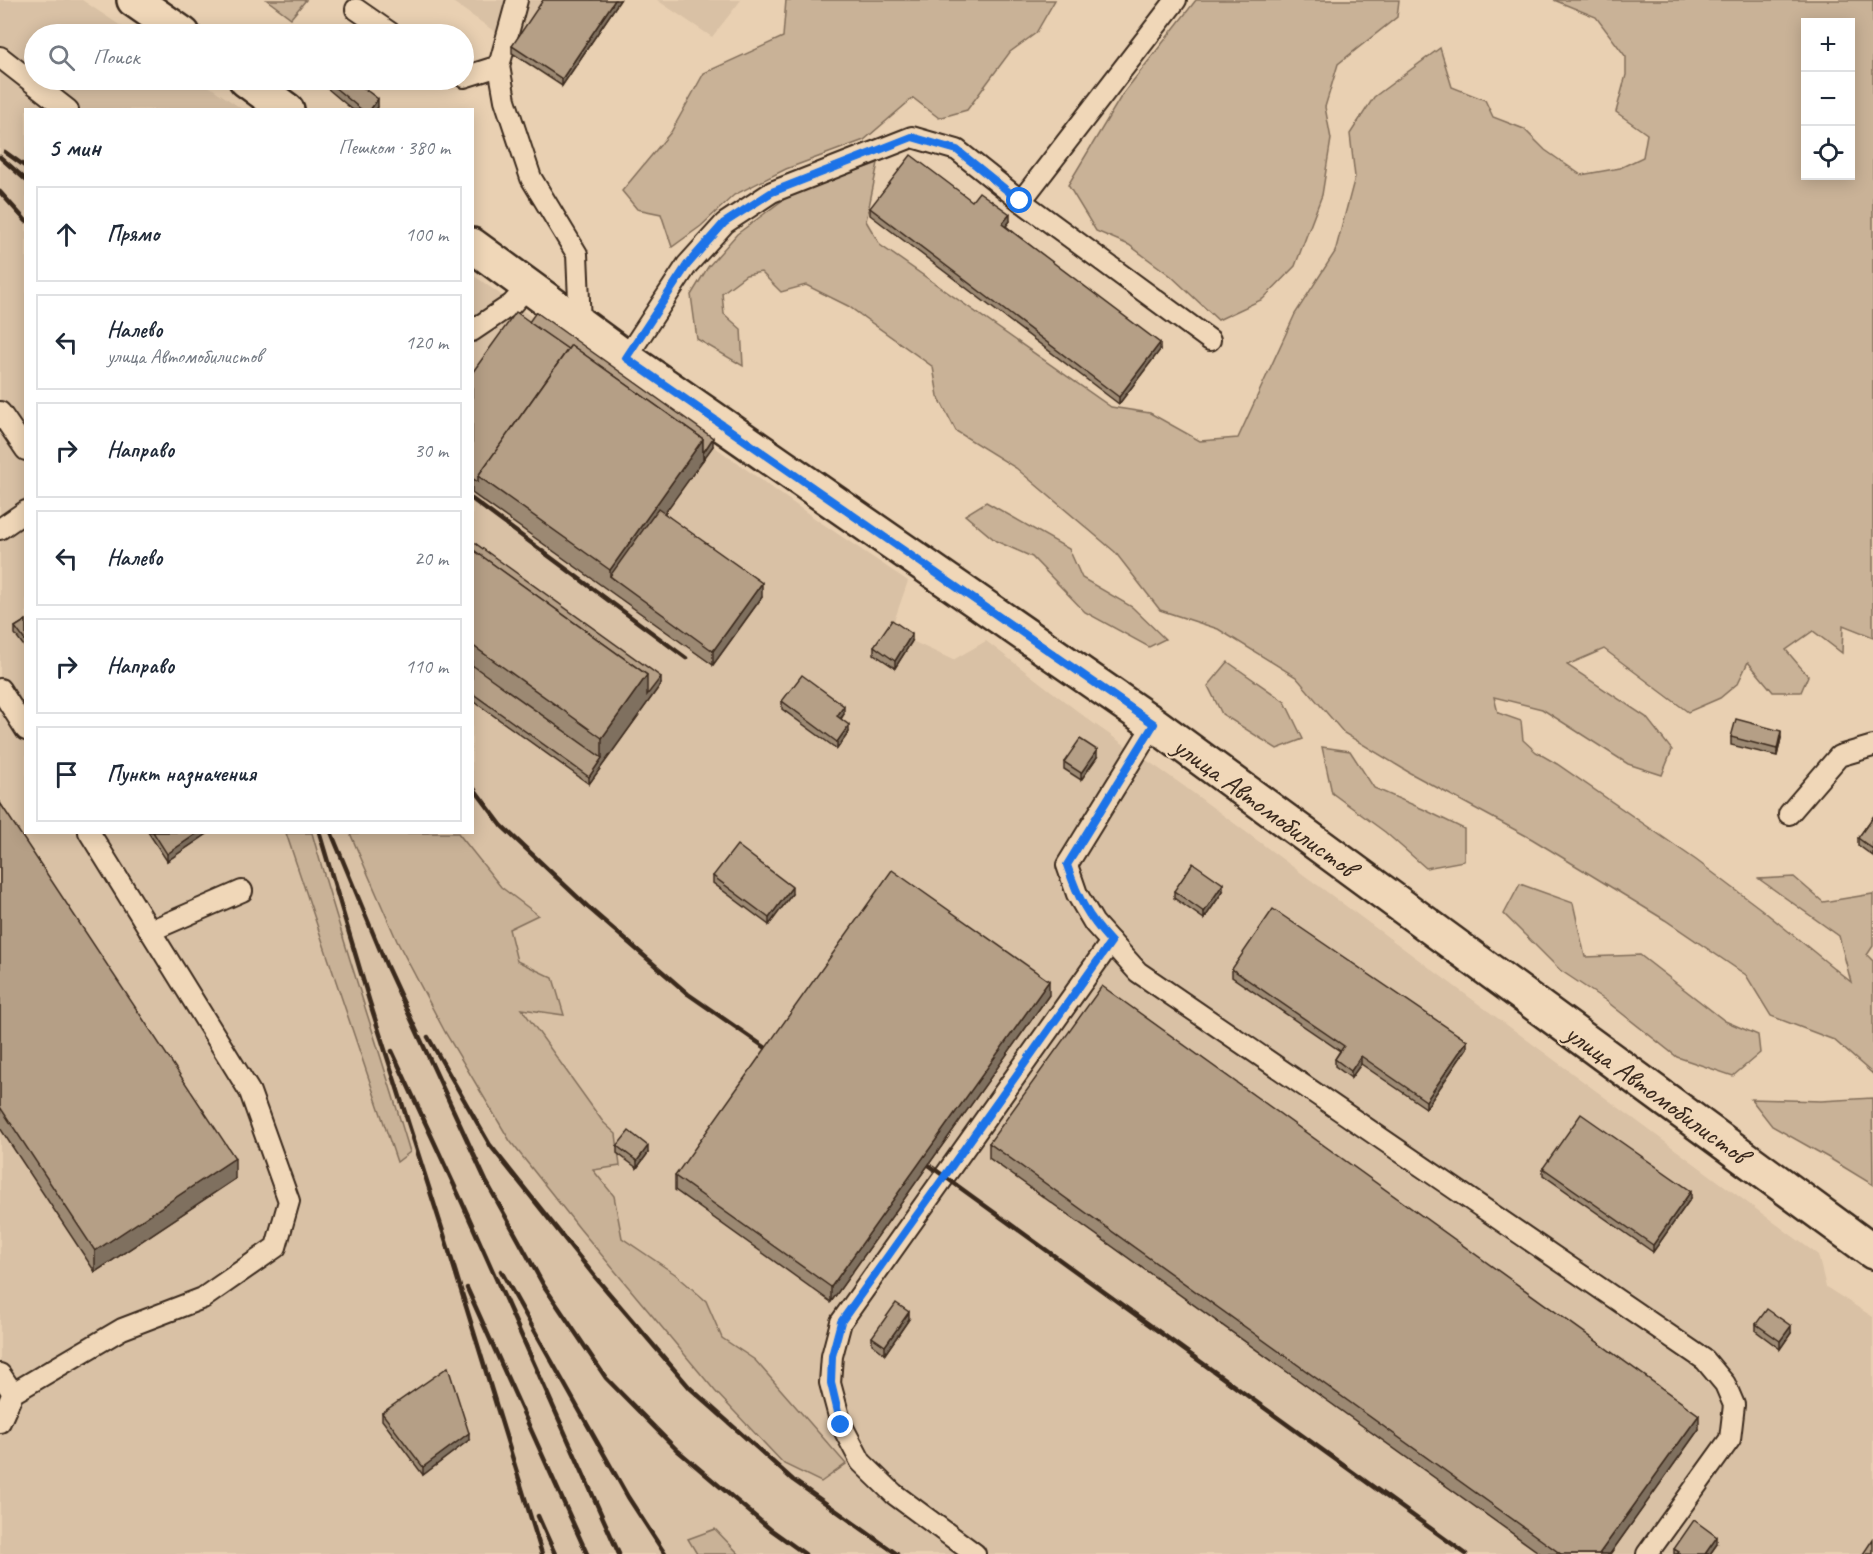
<!DOCTYPE html>
<html lang="ru">
<meta charset="utf-8">
<style>
body{margin:0;font-family:Caveat,sans-serif;background:#f6f6f7;color:#1f2937}
.controls{position:absolute;right:18px;top:18px;display:grid;overflow:hidden;border-radius:0px;box-shadow:0 3px 15px #0003}
.controls button{width:54px;height:54px;display:grid;place-items:center;padding:0;border:0;border-bottom:2px solid #e0e1e3;background:#fff;color:#1f2937;font:30px sans-serif}
.stop{position:absolute;width:18px;height:18px;margin:-14px;border:4px solid #1a73e8;border-radius:50%;background:#fff}
.stop.end{background:#1a73e8;border-color:#fff;box-shadow:0 2px 6px #0008}
.list{margin:0;padding:0;list-style:none}
h2{display:flex;justify-content:space-between;align-items:center;height:78px;margin:0;padding:0 24px;font-size:26px}
h2 small{font-size:20px;font-weight:400;color:#747a83}
.list li{display:grid;grid-template-columns:39px 1fr auto;gap:18px;align-items:center;box-sizing:border-box;height:96px;margin:0 12px 12px;padding:0 12px;border:2px solid #e0e1e3;border-radius:0px}
.list b{display:block;font-size:22px;white-space:nowrap}
.list p{margin:0;font-size:20px;white-space:nowrap;color:#747a83}
.list em{font-size:20px;font-style:normal;color:#747a83}
.icon{flex:none;width:33px;height:33px;fill:none;stroke:currentColor;stroke-width:2;stroke-linecap:round;stroke-linejoin:round}
.map{position:relative;flex:none;width:1873px;height:1554px;overflow:hidden}
.search{position:absolute;background:#fff;box-shadow:0 3px 15px #0003;left:24px;top:24px;width:450px;height:66px;display:flex;align-items:center;gap:15px;box-sizing:border-box;padding:0 21px;border-radius:33px;color:#747a83;font-size:22px}
.panel{position:absolute;background:#fff;box-shadow:0 3px 15px #0003;left:24px;top:108px;width:450px;height:726px;border-radius:0px}
.map>svg:first-child{display:block}
.built{fill:#d9c1a5}
.green{fill:#c9b297;stroke:#826e5a;stroke-width:1.5;fill-rule:evenodd}
.lines{fill:none;stroke-linecap:round;stroke-linejoin:round}
.lane-casing{stroke:#3b2a1e;stroke-width:24}
.street-casing{stroke:#3b2a1e;stroke-width:38}
.lane{stroke:#f0d7b8;stroke-width:20}
.street{stroke:#f0d7b8;stroke-width:33}
.rail{stroke:#3b2a1e;stroke-width:4.5}
.wall{fill:#9c8973;stroke:#3b2a1e;stroke-width:1.5}
.shaded-wall{fill:#7f6f5e;stroke:#3b2a1e;stroke-width:1.5}
.building{fill:#b59f86;stroke:#3b2a1e;stroke-width:1.5}
.route{stroke:#1a73e8;stroke-width:8}
.labels{text-anchor:middle;stroke-width:4.5;stroke-linejoin:round;paint-order:stroke}
.street-label{font-size:28px;fill:#3b2a1e;stroke:#f0d7b8}
</style>
<div class="map">
<svg width="1873" height="1554" viewBox="0 0 1873 1554">
<rect width="100%" height="100%" fill="#e9d0b2"/>
<filter id="ink" filterUnits="userSpaceOnUse"><feTurbulence type="fractalNoise" baseFrequency=".0167" numOctaves="2"/><feDisplacementMap in="SourceGraphic" scale="12" xChannelSelector="R" yChannelSelector="G"/><feConvolveMatrix kernelMatrix="1 2 1 2 8 2 1 2 1" color-interpolation-filters="sRGB"/></filter>
<g filter="url(#ink)">
<g class="built">
<polygon points="0,0 82,0 133,34 34,34 34,80 200,80 242,109 26,110 26,832 472,832 473,275 820,522 908,581 892,627 912,641 953,660 986,641 1093,723 1181,784 1818,1255 1826,1287 1873,1317 1873,1554 0,1554"/>
<polygon points="450,0 620,0 562,86 512,53 505,39"/>
<polygon points="657,0 741,0 712,37"/>
</g>
<g class="green">
<polygon points="267,0 306,0 291,18"/>
<polygon points="786,0 1055,0 1036,33 1010,52 967,110 939,118 913,98 864,140 786,169 734,195 701,226 672,247 661,214 637,209 622,191 671,132 704,73 783,37"/>
<polygon points="1196,0 1399,0 1397,17 1338,64 1325,107 1331,139 1322,195 1295,266 1263,299 1218,320 1171,276 1129,245 1096,231 1068,185 1122,95"/>
<path d="M1554,0h319v637l-30,-12 -1,28 -29,-22 -27,19 22,26 -7,16h-28l-25,-30 -10,21 -18,15 -32,14 -84,-63 -37,16 79,52 26,33 -10,25 -34,-11 -86,-55 -48,-12 4,16 23,8 2,19 13,12 21,12 139,96 65,49 90,73 -12,-46 -80,-57 35,-2 29,25 50,-8v52l-6,9 6,6v113l-39,-34 -63,-24 -25,-41 -81,-55 -133,-81 -122,-66 -66,-40 -48,-56 -78,-48 -58,-19 -45,-58 -99,-84 -60,-37 -18,-35 -5,-29 -85,-61 -42,-21 -25,7 -20,-20 -15,3 -24,18 2,21 17,15 2,37 -46,-27 -6,-44 17,-28 29,-33 54,-40 87,-31 -12,58 14,24 231,162 39,6 50,28 38,-3 57,-124 40,-62 20,-75 -5,-43 24,-37 66,-49 12,39 33,13 8,17 31,12 21,21 36,25 39,-7 23,-11 4,-23 -31,-22 10,-37v-18l-30,-40zM1806,22h44v154h-44z"/>
<polygon points="986,502 1069,549 1082,578 1132,607 1165,639 1149,647 1085,612 1032,557 996,541 965,515"/>
<polygon points="1228,662 1285,702 1303,739 1277,749 1222,714 1208,686"/>
<polygon points="1322,747 1350,751 1374,788 1425,810 1464,829 1464,861 1426,868 1385,832 1332,793"/>
<path d="M286,833h26c30,107 66,212 98,319l-13,10z"/>
<polygon points="350,833 458,833 501,887 538,915 509,929 517,961 553,978 564,1015 522,1009 603,1122 616,1134 620,1166 593,1170 614,1196 622,1238 675,1274 706,1301 722,1338 755,1360 846,1464 821,1482 784,1464 715,1391 580,1229 510,1141 445,1032 397,941"/>
<polygon points="1520,884 1573,903 1585,957 1640,955 1725,1021 1758,1035 1760,1053 1733,1076 1677,1057 1605,1000 1560,970 1504,914"/>
<polygon points="1872,1098 1873,1185 1829,1158 1772,1126 1751,1099 1821,1101"/>
<polygon points="715,1529 739,1554 697,1554 688,1539"/>
</g>
<g class="lines">
<defs>
<g id="lane">
<polyline points="517,0 499,66 505,100 531,178 577,254 580,324"/>
<polyline points="356,9 392,34"/>
<polyline points="0,57 68,110"/>
<polyline points="464,77 499,66"/>
<polyline points="1021,201 1176,0"/>
<polyline points="472,331 512,304 528,286"/>
<polyline points="626,358 687,265 725,223 772,192 912,137 957,150 1021,201 1210,340"/>
<polyline points="0,412 26,450"/>
<polyline points="0,529 26,511"/>
<polyline points="0,689 26,730"/>
<polyline points="1154,724 1067,865 1077,894 1094,923 1138,972 1705,1360 1725,1384 1734,1405 1730,1439 1647,1554"/>
<polyline points="1789,814 1839,756 1873,746"/>
<polyline points="150,931 242,891"/>
<polyline points="0,1374 13,1393"/>
<polyline points="0,1422 13,1393 122,1329 203,1298 276,1247 289,1201 250,1092 89,832"/>
<polyline points="975,1554 894,1494 861,1462 841,1424 830,1383 832,1356 841,1322 1111,942"/>
</g>
<g id="street">
<polyline points="134,0 183,34"/>
<polyline points="246,80 287,110"/>
<polyline points="472,245 626,358 1154,724 1873,1252"/>
</g>
</defs>
<use href="#lane" class="lane-casing"/>
<use href="#street" class="street-casing"/>
<use href="#lane" class="lane"/>
<use href="#street" class="street"/>
<g class="rail">
<polyline points="5,152 26,167"/>
<polyline points="0,157 26,180"/>
<polyline points="0,192 26,221"/>
<polyline points="472,499 686,658"/>
<polyline points="472,786 502,826 589,908 688,994 779,1057"/>
<polyline points="319,832 369,1000 445,1238 542,1554"/>
<polyline points="331,832 387,967 486,1181 544,1286 606,1378 677,1450 770,1529 805,1554"/>
<polyline points="428,1037 490,1145 596,1278 690,1388 793,1480 897,1554"/>
<polyline points="392,1051 461,1200 619,1554"/>
<polyline points="915,1155 1466,1554"/>
<polyline points="501,1271 628,1497 665,1554"/>
<polyline points="467,1288 587,1554"/>
<polyline points="538,1516 555,1554"/>
</g>
</g>
<g class="wall">
<polygon points="620,0 562,86 512,53 512,46"/>
<polygon points="328,82 378,107 376,110 353,110 328,89"/>
<polygon points="972,201 1010,221 1006,226 1160,350 1119,404 870,215 870,208"/>
<polygon points="472,373 713,446 664,513 762,597 713,665 472,493"/>
<polygon points="472,541 661,684 589,784 472,700"/>
<polygon points="26,620 26,649 15,634 15,627"/>
<polygon points="912,641 895,668 874,654 874,646"/>
<polygon points="782,701 844,714 841,719 849,732 837,749 782,709"/>
<polygon points="1731,737 1781,738 1777,756 1731,745"/>
<polygon points="1097,757 1081,780 1064,769 1064,762"/>
<polygon points="0,803 235,1179 95,1272 0,1128"/>
<polygon points="1873,817 1873,856 1858,845 1858,838"/>
<polygon points="148,832 210,832 167,861"/>
<polygon points="713,876 792,894 769,925 713,883"/>
<polygon points="1174,891 1223,891 1204,919 1174,898"/>
<polygon points="1232,969 1467,1048 1426,1108 1361,1064 1351,1078 1335,1066 1335,1059 1340,1051 1232,977"/>
<polygon points="1049,995 831,1302 675,1190 675,1176"/>
<polygon points="989,1143 1699,1429 1610,1554 1541,1554 989,1158"/>
<polygon points="617,1146 648,1153 637,1168 617,1153"/>
<polygon points="1543,1168 1691,1198 1653,1252 1543,1175"/>
<polygon points="909,1319 885,1354 872,1344 872,1337"/>
<polygon points="1756,1324 1791,1333 1780,1349 1756,1331"/>
<polygon points="382,1413 469,1440 423,1475 382,1420"/>
<polygon points="1717,1544 1710,1554 1674,1554 1674,1549"/>
</g>
<g class="shaded-wall">
<polygon points="615,0 620,0 562,86 562,79"/>
<polygon points="378,99 378,107 376,110 370,110"/>
<polygon points="1010,214 1010,221 1002,231 1002,224"/>
<polygon points="1160,343 1160,350 1119,404 1119,397"/>
<polygon points="713,438 713,446 703,460 703,453"/>
<polygon points="703,439 703,460 616,581 610,576 610,570"/>
<polygon points="762,583 762,597 713,665 713,651"/>
<polygon points="912,634 912,641 895,668 895,661"/>
<polygon points="647,675 661,677 661,684 589,784 589,777 602,758 602,738"/>
<polygon points="844,706 844,714 837,723 837,716"/>
<polygon points="849,725 849,732 837,749 837,742"/>
<polygon points="1781,731 1781,738 1777,756 1777,749"/>
<polygon points="1097,750 1097,757 1081,780 1081,773"/>
<polygon points="199,832 210,832 167,861 167,854"/>
<polygon points="1223,884 1223,891 1204,919 1204,912"/>
<polygon points="792,887 792,894 769,925 769,918"/>
<polygon points="1049,981 1049,995 831,1302 831,1287"/>
<polygon points="1467,1041 1467,1048 1426,1108 1426,1101"/>
<polygon points="1361,1056 1361,1064 1351,1078 1351,1071"/>
<polygon points="648,1146 648,1153 637,1168 637,1161"/>
<polygon points="235,1158 235,1179 95,1272 95,1251"/>
<polygon points="1691,1191 1691,1198 1653,1252 1653,1245"/>
<polygon points="909,1312 909,1319 885,1354 885,1346"/>
<polygon points="1791,1326 1791,1333 1780,1349 1780,1341"/>
<polygon points="1699,1415 1699,1429 1610,1554 1599,1554"/>
<polygon points="469,1433 469,1440 423,1475 423,1467"/>
<polygon points="1717,1537 1717,1544 1710,1554 1705,1554"/>
</g>
<g class="building">
<polygon points="543,0 615,0 562,79 512,46"/>
<polygon points="330,80 353,80 378,99 370,110 362,110 328,82"/>
<polygon points="911,155 972,201 979,192 1010,214 1002,224 1160,343 1119,397 870,208"/>
<polygon points="516,312 568,349 478,476 478,482 472,478 472,373"/>
<polygon points="536,312 713,438 703,453 703,439 571,345 568,349 529,322"/>
<polygon points="571,345 703,439 610,570 478,476"/>
<polygon points="658,509 762,583 713,651 610,576"/>
<polygon points="472,541 661,677 647,695 647,675 472,549"/>
<polygon points="472,549 647,675 602,738 472,645"/>
<polygon points="26,620 26,642 15,627"/>
<polygon points="892,620 912,634 895,661 874,646"/>
<polygon points="472,665 602,758 589,777 472,693"/>
<polygon points="802,675 844,706 837,716 849,725 837,742 782,701"/>
<polygon points="1736,719 1781,731 1777,749 1731,737"/>
<polygon points="1080,739 1097,750 1081,773 1064,762"/>
<polygon points="0,803 235,1158 95,1251 0,1107"/>
<polygon points="1873,817 1873,849 1858,838"/>
<polygon points="153,832 199,832 167,854"/>
<polygon points="737,845 792,887 769,918 713,876"/>
<polygon points="1193,863 1223,884 1204,912 1174,891"/>
<polygon points="892,870 1049,981 831,1287 675,1176"/>
<polygon points="1273,909 1467,1041 1426,1101 1361,1056 1351,1071 1335,1059 1344,1046 1232,969"/>
<polygon points="1102,986 1699,1415 1599,1554 1561,1554 989,1143"/>
<polygon points="1581,1114 1691,1191 1653,1245 1543,1168"/>
<polygon points="629,1131 648,1146 637,1161 617,1146"/>
<polygon points="896,1303 909,1312 885,1346 872,1337"/>
<polygon points="1767,1309 1791,1326 1780,1341 1756,1324"/>
<polygon points="448,1367 469,1433 423,1467 382,1413"/>
<polygon points="1694,1520 1717,1537 1705,1554 1677,1554 1679,1552 1674,1549"/>
<polygon points="1873,1539 1873,1554 1863,1554"/>
</g>
</g>
<g class="lines" filter="url(#ink)">
<path class="route" d="M841,1425l-10,-42 1,-27 9,-34 270,-380c-24,-26 -33,-44 -44,-77l87,-141 -528,-366 61,-93 37,-42 48,-31 140,-55 45,13 63,51"/>
</g>
<g class="labels">
<g class="street-label">
<text transform="translate(1265 806) rotate(36)" y="10">улица Автомобилистов</text>
<text transform="translate(1657 1093) rotate(36)" y="10">улица Автомобилистов</text>
</g>
</g>
</svg>
<div class="controls">
<button>+</button>
<button>−</button>
<button><svg class="icon" aria-label="locate" viewBox="0 0 24 24"><circle cx="12" cy="12" r="6"/><path d="M12 2v4M12 18v4M2 12h4M18 12h4"/></svg></button>
</div>
<div class="stop" style="left:1020px;top:201px"></div>
<div class="stop end" style="left:841px;top:1425px"></div>
<div class="search"><svg class="icon" aria-label="search" viewBox="0 0 24 24"><circle cx="10" cy="10" r="6"/><path d="M15 15l6 6"/></svg>Поиск</div>
<section class="panel">
<h2>5 мин<small>Пешком · 380 m</small></h2>
<ul class="list">
<li><svg class="icon" aria-label="ahead" viewBox="0 0 24 24"><path d="M12 20V5M6 11l6-6 6 6"/></svg><div><b>Прямо</b></div><em>100 m</em></li>
<li><svg class="icon" aria-label="left" viewBox="0 0 24 24"><path d="M17 20v-9H6M10 6l-5 5 5 5"/></svg><div><b>Налево</b><p>улица Автомобилистов</p></div><em>120 m</em></li>
<li><svg class="icon" aria-label="right" viewBox="0 0 24 24"><path d="M7 20v-9h11M14 6l5 5-5 5"/></svg><div><b>Направо</b></div><em>30 m</em></li>
<li><svg class="icon" aria-label="left" viewBox="0 0 24 24"><path d="M17 20v-9H6M10 6l-5 5 5 5"/></svg><div><b>Налево</b></div><em>20 m</em></li>
<li><svg class="icon" aria-label="right" viewBox="0 0 24 24"><path d="M7 20v-9h11M14 6l5 5-5 5"/></svg><div><b>Направо</b></div><em>110 m</em></li>
<li><svg class="icon" aria-label="arrive" viewBox="0 0 24 24"><path d="M6 21V4h12l-3 4 3 4H6"/></svg><div><b>Пункт назначения</b></div></li>
</ul>
</section>
</div>
